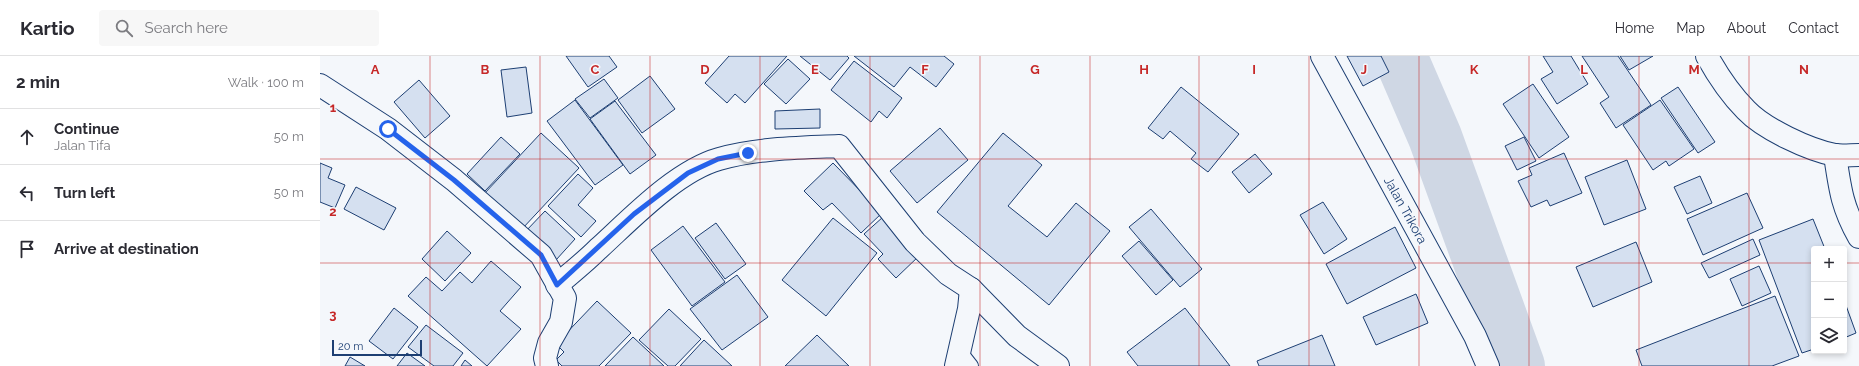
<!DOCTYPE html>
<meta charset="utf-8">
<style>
body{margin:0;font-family:Raleway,sans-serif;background:#f7f7f7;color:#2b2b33}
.controls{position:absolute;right:12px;bottom:12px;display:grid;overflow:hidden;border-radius:4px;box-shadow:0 2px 6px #0003}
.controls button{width:36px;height:36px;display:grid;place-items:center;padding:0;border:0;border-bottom:1px solid #e1e1e2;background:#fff;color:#2b2b33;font:20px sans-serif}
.scale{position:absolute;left:12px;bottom:10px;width:90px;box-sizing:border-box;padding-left:4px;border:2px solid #1d3f73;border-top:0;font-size:11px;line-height:14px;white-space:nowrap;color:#1d3f73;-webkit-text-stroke:3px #f4f7fb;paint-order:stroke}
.stop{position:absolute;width:12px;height:12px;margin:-9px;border:3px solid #2563eb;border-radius:50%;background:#fff}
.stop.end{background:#2563eb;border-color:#fff;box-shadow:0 1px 4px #0008}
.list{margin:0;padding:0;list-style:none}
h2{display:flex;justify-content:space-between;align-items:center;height:52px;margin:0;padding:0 16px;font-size:17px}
h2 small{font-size:13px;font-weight:400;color:#7c7c81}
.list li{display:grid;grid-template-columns:26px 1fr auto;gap:12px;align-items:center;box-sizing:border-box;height:56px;padding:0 16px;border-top:1px solid #e1e1e2}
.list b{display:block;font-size:15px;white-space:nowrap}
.list p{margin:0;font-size:13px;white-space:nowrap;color:#7c7c81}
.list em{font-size:13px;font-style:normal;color:#7c7c81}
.icon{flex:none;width:22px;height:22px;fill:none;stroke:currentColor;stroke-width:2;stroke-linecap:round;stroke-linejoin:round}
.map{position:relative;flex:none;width:1539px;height:310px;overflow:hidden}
header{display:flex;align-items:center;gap:24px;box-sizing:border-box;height:56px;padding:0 20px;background:#fff;border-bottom:1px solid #e1e1e2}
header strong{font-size:19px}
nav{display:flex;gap:22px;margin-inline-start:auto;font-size:14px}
.search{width:280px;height:36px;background:#f7f7f7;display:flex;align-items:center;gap:10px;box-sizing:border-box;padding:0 14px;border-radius:4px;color:#7c7c81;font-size:15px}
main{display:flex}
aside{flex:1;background:#fff}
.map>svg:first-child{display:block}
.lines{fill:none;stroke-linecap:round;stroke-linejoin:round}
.river{stroke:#cfd7e4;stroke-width:54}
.building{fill:#d5e0f0;stroke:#1d3f73}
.lane-casing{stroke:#1d3f73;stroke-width:16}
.street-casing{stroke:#1d3f73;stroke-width:24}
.secondary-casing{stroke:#1d3f73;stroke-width:24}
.highway-casing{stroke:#1d3f73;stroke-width:24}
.lane{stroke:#f4f7fb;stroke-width:14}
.street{stroke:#f4f7fb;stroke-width:22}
.secondary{stroke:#f4f7fb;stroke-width:22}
.highway{stroke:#f4f7fb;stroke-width:22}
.route{stroke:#2563eb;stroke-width:5}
.grid{fill:none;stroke:#c62828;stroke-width:1;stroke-opacity:0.55}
.labels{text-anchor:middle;stroke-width:3;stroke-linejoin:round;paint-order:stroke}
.street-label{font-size:13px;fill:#1d3f73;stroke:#f4f7fb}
.grid-label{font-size:13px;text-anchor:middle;font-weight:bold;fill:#c62828;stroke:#f4f7fb;stroke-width:3;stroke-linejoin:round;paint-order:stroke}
</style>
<header>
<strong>Kartio</strong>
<div class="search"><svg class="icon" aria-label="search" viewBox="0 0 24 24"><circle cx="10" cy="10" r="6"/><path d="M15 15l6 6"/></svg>Search here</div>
<nav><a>Home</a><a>Map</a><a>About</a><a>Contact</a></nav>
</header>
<main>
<aside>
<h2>2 min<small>Walk · 100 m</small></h2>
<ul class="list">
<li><svg class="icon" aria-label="ahead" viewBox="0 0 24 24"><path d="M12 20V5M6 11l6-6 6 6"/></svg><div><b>Continue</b><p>Jalan Tifa</p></div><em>50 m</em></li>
<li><svg class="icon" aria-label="left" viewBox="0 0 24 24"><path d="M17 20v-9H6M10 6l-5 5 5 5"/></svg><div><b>Turn left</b></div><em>50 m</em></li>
<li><svg class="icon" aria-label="arrive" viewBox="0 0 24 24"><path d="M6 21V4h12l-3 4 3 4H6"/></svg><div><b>Arrive at destination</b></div></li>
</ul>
</aside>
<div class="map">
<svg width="1539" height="310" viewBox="0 0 1539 310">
<rect width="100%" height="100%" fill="#f4f7fb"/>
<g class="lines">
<polyline class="river" points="1080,0 1115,81 1198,310"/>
</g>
<g class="building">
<polygon points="246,0 289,0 297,11 268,31"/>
<polygon points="409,0 467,0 425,47 415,38 407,47 385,27"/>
<polygon points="480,0 527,0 529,2 510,24"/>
<polygon points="534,0 624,0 634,8 616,31 590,11 574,31"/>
<polygon points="1027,0 1061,0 1069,16 1043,30"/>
<polygon points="1223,0 1251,0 1268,28 1237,48 1221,23 1233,16"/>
<polygon points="1262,0 1298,0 1331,49 1296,72 1280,47 1289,41"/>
<polygon points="1300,0 1333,0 1309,14"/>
<polygon points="468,3 490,23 466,48 444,28"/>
<polygon points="534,5 582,42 567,62 559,55 551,66 511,34"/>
<polygon points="206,11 212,57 187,61 181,14"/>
<polygon points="330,20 355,53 322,77 298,44"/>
<polygon points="284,23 298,42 270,62 255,43"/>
<polygon points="99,24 130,60 105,82 74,46"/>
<polygon points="1213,28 1249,81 1219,102 1183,48"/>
<polygon points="861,31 919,78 888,116 871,103 876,97 850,75 843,83 828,72"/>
<polygon points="1358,31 1395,86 1378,97 1341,42"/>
<polygon points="255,44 303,109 275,129 227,65"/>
<polygon points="1340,44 1374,93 1349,110 1346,105 1333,114 1303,69"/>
<polygon points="295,45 336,99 310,118 270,63"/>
<polygon points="500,53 500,72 455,73 455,55"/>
<polygon points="620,72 648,104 597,147 570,115"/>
<polygon points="221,77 259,112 202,173 164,138"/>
<polygon points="683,77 722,109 688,150 727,181 756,147 790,175 729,249 617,156"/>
<polygon points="181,81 200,98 165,135 147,118"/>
<polygon points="1204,81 1216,105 1197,114 1185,90"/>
<polygon points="1244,97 1262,137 1230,150 1227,144 1211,151 1198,125 1212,119 1209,112"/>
<polygon points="935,98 952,118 929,137 912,116"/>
<polygon points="1307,104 1326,153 1284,169 1265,121"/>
<polygon points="0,107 12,112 8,122 25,129 15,152 0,146"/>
<polygon points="513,107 562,157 541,177 512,147 503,154 484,135"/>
<polygon points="258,118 273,132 258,149 276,165 261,181 228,150"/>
<polygon points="1380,120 1392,147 1367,158 1354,131"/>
<polygon points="36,131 76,152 64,174 24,153"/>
<polygon points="1427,137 1443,172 1383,199 1367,163"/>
<polygon points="1003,146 1027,183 1004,198 980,159"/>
<polygon points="831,153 882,213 860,231 809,171"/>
<polygon points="225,155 255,183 236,204 205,176"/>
<polygon points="563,161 600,199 576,222 558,203 563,198 544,178"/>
<polygon points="513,162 557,197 506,260 462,224"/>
<polygon points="1493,163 1505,193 1494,193 1494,293 1482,297 1439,184"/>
<polygon points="396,167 426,208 405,223 375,182"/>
<polygon points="363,170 405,226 372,250 331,194"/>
<polygon points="1075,171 1096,212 1027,248 1006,208"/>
<polygon points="127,175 151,197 125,225 102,203"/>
<polygon points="1433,183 1440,199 1389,222 1381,207"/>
<polygon points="819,185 853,224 836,239 802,200"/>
<polygon points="1316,186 1332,226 1273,251 1256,211"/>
<polygon points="171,205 201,231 180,255 201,273 167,310 88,240 106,221 122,235 140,216 152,227"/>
<polygon points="1439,210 1451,237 1422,250 1410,223"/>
<polygon points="417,219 448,261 402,294 370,253"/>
<polygon points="1096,238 1108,267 1056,289 1043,261"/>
<polygon points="1455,240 1479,300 1452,310 1322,310 1316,294"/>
<polygon points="1524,244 1536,277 1524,282"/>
<polygon points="277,245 311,277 279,310 242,310 236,304 244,296 236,288"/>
<polygon points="74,252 98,271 73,303 49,285"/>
<polygon points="865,252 910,310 818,310 807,296"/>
<polygon points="349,253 381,283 355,310 348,310 319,284"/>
<polygon points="106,269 143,297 133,310 114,310 88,291"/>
<polygon points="497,279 529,310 465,310"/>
<polygon points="1002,279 1015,310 939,310 937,305"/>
<polygon points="313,281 344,310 285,310"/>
<polygon points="384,284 412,310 360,310"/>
<polygon points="87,297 105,310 77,310"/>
<polygon points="30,301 45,310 25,310"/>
<polygon points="145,304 152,310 141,310"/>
</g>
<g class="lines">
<defs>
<polyline id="lane" points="640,296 651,310"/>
<g id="street">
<polyline points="1002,0 1155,280 1168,310"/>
<path d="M1515,99c5,34 7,52 24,82"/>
<path d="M237,229c14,-12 28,-23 41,-36 32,-29 78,-78 121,-90 38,-11 80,-11 120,-13l76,96 33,32 23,15 46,47 41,30"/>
<polyline points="636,310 649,253 651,233"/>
</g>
<polyline id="secondary" points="0,29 68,73 134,124 221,199 245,242 241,266 229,287 225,302 227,310"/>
<path id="highway" d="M1387,0c11,20 23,38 39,54 18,19 63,40 89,45 7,1 16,0 24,0"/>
</defs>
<use href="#lane" class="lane-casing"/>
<use href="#street" class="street-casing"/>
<use href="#secondary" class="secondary-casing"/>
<use href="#highway" class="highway-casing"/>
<use href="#lane" class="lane"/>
<use href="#street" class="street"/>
<use href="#secondary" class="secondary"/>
<use href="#highway" class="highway"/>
</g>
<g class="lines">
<polyline class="route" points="68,73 134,124 221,199 237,229 314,158 368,117 398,103 428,97"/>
</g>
<path class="grid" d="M110,0v310M220,0v310M330,0v310M440,0v310M550,0v310M660,0v310M770,0v310M879,0v310M989,0v310M1099,0v310M1209,0v310M1319,0v310M1429,0v310M0,103h1539M0,207h1494M1524,207h15"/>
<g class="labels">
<g class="street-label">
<text transform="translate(1086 154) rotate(61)" y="5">Jalan Trikora</text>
</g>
</g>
<g class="grid-label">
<text x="55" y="18">A</text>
<text x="165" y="18">B</text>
<text x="275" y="18">C</text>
<text x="385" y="18">D</text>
<text x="495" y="18">E</text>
<text x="605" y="18">F</text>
<text x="715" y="18">G</text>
<text x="824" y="18">H</text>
<text x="934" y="18">I</text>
<text x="1044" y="18">J</text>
<text x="1154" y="18">K</text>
<text x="1264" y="18">L</text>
<text x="1374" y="18">M</text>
<text x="1484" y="18">N</text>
<text x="13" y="56">1</text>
<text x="13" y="160">2</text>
<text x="13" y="263">3</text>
</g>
</svg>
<div class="controls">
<button>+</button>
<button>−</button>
<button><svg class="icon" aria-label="layers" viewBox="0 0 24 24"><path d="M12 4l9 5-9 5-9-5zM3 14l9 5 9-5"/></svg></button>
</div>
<div class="scale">20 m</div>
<div class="stop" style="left:68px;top:73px"></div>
<div class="stop end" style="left:428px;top:97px"></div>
</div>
</main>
